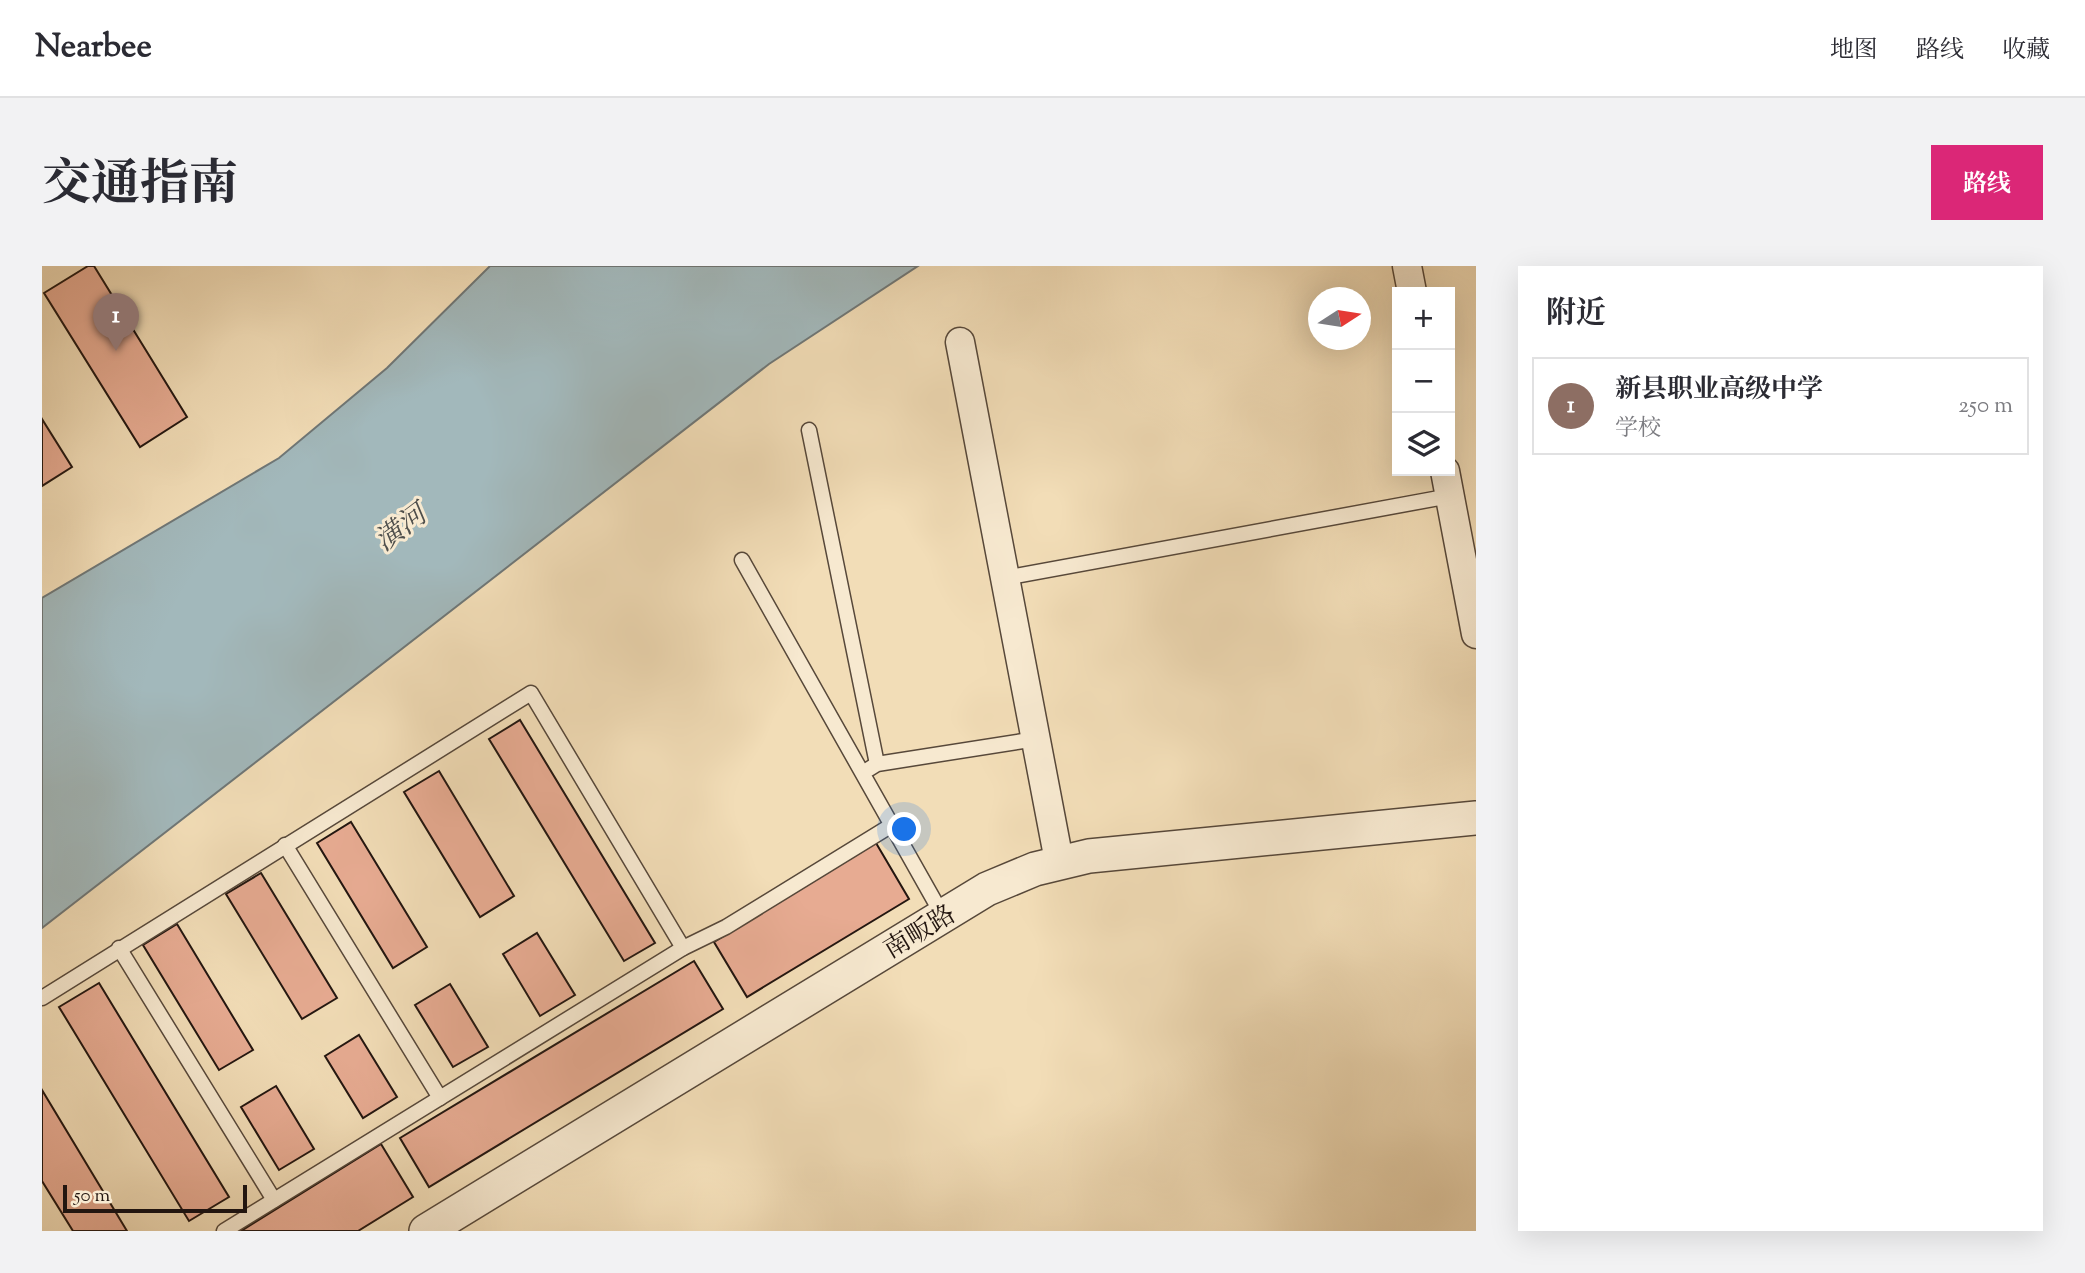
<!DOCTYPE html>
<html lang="zh">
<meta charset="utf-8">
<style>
body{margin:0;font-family:"Sorts Mill Goudy","Noto Serif SC",serif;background:#f2f2f3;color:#2b2b33}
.controls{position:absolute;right:21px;top:21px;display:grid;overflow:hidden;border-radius:0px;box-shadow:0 7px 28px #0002}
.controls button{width:63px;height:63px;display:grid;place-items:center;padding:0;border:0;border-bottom:2px solid #e1e1e2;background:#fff;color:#2b2b33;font:35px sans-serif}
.compass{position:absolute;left:1266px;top:21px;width:63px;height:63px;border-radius:50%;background:#fff;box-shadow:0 7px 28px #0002;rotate:78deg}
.scale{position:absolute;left:21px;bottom:18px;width:184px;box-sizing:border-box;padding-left:7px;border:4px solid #231610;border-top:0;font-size:19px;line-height:24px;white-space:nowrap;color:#231610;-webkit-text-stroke:5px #f7e9d0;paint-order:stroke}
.you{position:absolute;left:863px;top:564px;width:24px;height:24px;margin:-18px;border:5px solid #fff;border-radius:50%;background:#1a73e8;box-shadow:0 0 0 10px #1a73e833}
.badge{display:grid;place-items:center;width:46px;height:46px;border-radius:50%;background:#db2777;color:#fff;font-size:23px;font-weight:700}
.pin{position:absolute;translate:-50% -58px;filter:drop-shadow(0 2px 4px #0008)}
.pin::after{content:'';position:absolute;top:37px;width:24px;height:21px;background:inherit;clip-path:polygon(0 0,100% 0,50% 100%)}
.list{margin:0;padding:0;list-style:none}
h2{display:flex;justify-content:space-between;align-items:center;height:91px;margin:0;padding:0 28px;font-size:30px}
h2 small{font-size:23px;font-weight:400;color:#7c7c81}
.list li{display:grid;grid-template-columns:46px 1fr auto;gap:21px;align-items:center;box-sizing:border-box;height:98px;margin:0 14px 14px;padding:0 14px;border:2px solid #e1e1e2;border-radius:0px}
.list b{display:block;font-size:26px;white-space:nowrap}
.list p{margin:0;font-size:23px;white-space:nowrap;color:#7c7c81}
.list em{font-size:23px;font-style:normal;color:#7c7c81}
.icon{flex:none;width:38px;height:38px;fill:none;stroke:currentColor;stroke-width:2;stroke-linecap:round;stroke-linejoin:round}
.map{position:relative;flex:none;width:1434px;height:965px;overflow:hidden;border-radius:0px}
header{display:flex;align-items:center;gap:42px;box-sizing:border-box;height:98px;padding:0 35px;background:#fff;border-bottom:2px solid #e1e1e2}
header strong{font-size:33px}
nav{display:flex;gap:38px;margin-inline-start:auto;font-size:24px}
.intro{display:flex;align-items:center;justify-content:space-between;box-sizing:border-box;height:168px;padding:0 42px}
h1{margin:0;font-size:49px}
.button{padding:18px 32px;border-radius:0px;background:#db2777;color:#fff;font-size:24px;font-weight:700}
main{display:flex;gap:42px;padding:0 42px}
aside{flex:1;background:#fff;border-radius:0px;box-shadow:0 7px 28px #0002}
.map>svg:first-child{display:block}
.water{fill:#a2b8bb;stroke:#6f7777;stroke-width:2}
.building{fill:#e7ab92;stroke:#231610;stroke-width:2}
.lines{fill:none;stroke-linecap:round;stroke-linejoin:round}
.service-casing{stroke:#57483a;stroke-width:17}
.minor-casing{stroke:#57483a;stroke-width:31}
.tertiary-casing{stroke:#57483a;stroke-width:36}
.service{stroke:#f7e9d0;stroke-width:14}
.minor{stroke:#f7e9d0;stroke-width:28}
.tertiary{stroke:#f7e9d0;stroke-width:33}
.labels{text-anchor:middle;stroke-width:6;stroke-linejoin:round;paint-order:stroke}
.street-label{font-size:26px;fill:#231610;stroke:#f7e9d0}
.water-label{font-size:28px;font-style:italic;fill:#4f4f4c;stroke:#f7e9d0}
</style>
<header>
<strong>Nearbee</strong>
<nav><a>地图</a><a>路线</a><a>收藏</a></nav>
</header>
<div class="intro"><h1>交通指南</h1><a class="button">路线</a></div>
<main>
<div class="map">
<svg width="1434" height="965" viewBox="0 0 1434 965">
<rect width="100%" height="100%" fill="#f2ddb7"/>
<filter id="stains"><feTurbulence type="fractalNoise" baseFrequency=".00286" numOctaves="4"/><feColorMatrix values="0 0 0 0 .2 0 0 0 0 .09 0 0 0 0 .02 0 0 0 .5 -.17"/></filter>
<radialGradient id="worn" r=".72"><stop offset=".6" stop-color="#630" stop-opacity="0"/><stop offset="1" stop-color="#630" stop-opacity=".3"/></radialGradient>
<polygon class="water" points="448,0 876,0 727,98 0,662 0,332 237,192 345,102"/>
<g class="building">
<polygon points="46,0 52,0 145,151 98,181 2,27"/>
<polygon points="0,153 30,201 0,220"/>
<polygon points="478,454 613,677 582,695 447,473"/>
<polygon points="397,505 472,630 438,651 362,526"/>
<polygon points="309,556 385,681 351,702 275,577"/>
<polygon points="834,577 867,633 705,731 672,676"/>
<polygon points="219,607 295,732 260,753 184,628"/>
<polygon points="135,658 211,784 177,804 101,679"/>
<polygon points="495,667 533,729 498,750 461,688"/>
<polygon points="652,695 681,743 387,921 358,872"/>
<polygon points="57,717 187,931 147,955 17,741"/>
<polygon points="408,718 446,781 411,801 373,739"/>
<polygon points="317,769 355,831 321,852 283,790"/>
<polygon points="234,820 272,883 237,904 199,841"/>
<polygon points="0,824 85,965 31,965 0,915"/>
<polygon points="339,878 371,931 316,965 199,965"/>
</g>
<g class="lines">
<defs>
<g id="service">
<polyline points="767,164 835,498"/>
<polyline points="700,294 901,650"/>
<polyline points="963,312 1408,230"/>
<polyline points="827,503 835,498 994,473"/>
<polyline points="243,579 398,832"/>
<polyline points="77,682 232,934"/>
<polyline points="0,732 489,427 641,682"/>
<polyline points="182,965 641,682 684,661 850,559"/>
</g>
<g id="minor">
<polyline points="1365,0 1370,26"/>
<polyline points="918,76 1017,595"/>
<polyline points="1403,205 1434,368"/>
</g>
<polyline id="tertiary" points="384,965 945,623 993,603 1047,590 1434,552"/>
</defs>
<use href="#service" class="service-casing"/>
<use href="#minor" class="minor-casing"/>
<use href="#tertiary" class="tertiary-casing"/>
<use href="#service" class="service"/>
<use href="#minor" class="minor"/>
<use href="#tertiary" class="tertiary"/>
</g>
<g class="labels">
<g class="street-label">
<text transform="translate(877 665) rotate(-31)" y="9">南畈路</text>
</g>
<g class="water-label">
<text transform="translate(358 261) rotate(-37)" y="10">潢河</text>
</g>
</g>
<rect width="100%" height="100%" filter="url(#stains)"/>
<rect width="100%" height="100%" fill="url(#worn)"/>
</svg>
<div class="controls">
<button>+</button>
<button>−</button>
<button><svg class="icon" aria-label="layers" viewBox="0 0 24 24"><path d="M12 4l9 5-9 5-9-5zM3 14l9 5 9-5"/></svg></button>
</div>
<svg class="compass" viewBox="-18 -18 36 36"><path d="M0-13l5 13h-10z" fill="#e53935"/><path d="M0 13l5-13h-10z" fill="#7c7c81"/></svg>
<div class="scale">50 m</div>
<div class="you"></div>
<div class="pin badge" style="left:74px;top:85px;background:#8d6e63">1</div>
</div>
<aside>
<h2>附近<small></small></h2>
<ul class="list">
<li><span class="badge" style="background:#8d6e63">1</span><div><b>新县职业高级中学</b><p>学校</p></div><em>250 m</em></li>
</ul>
</aside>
</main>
